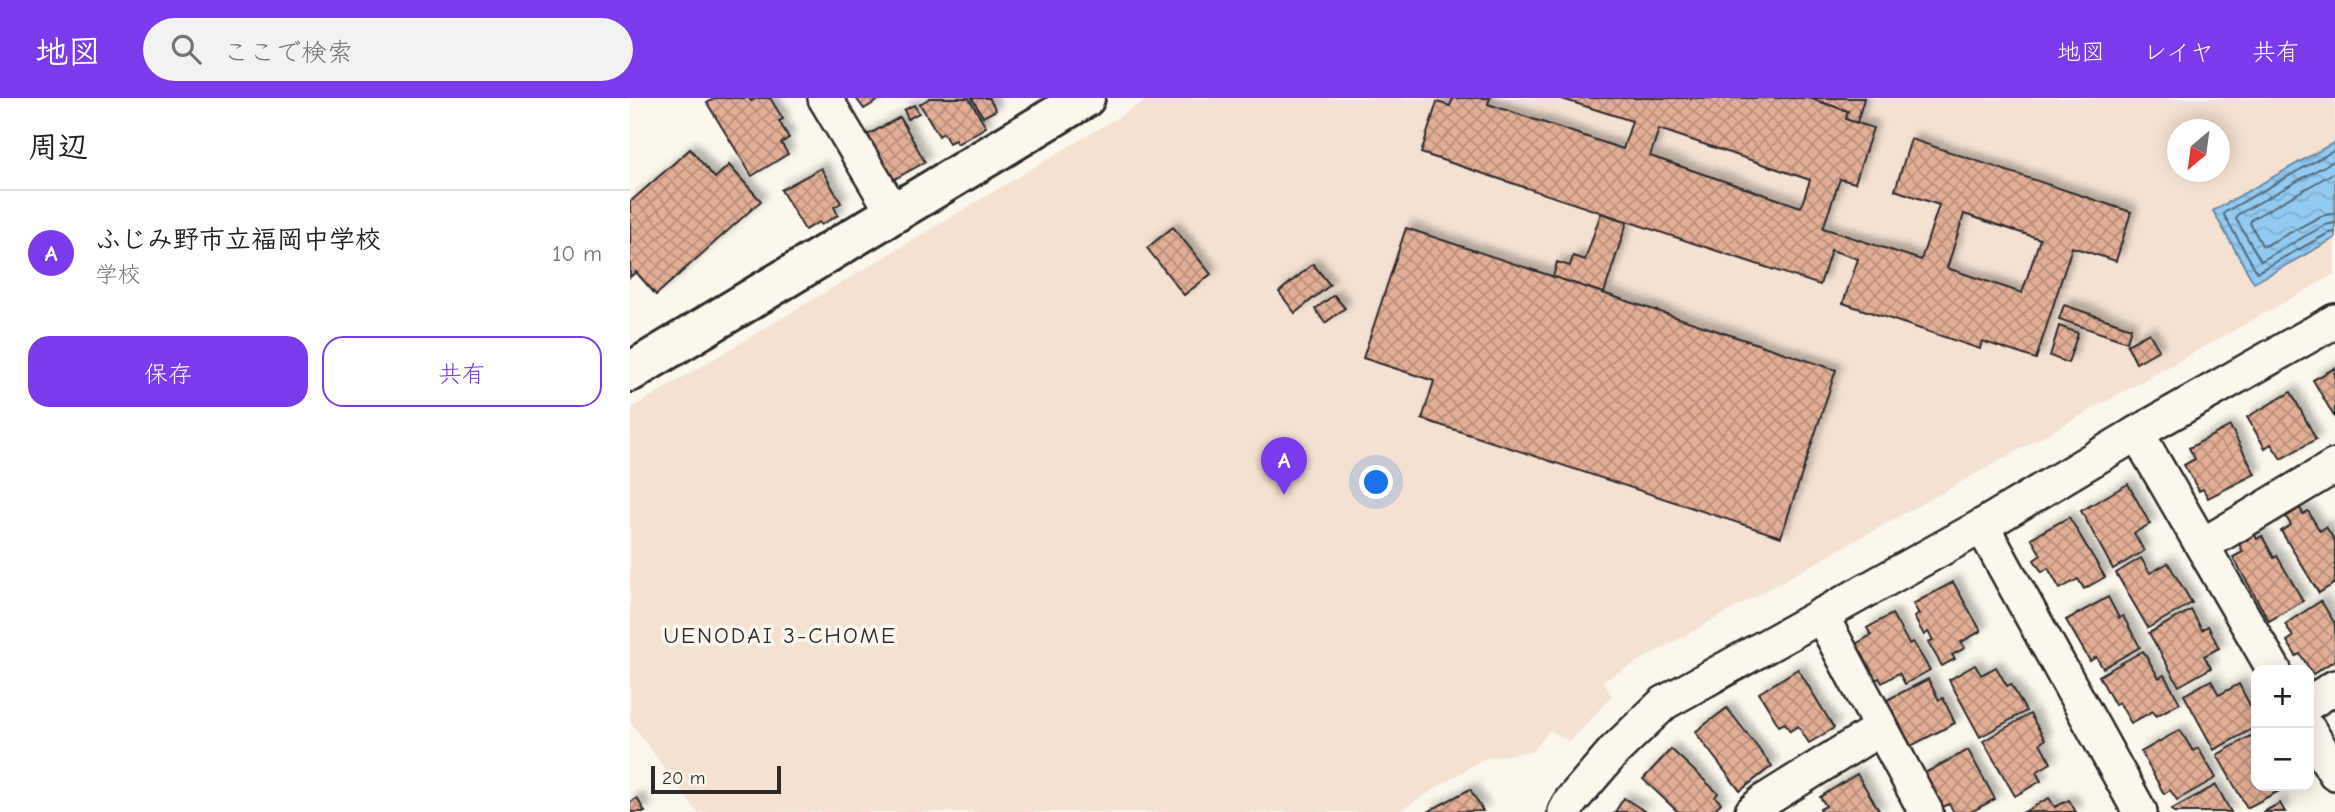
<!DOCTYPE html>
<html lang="ja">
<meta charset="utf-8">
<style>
body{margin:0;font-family:"Comic Neue","Klee One",sans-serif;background:#f2f2f2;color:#202124}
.controls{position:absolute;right:21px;bottom:21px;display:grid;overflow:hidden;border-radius:14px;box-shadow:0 4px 18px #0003}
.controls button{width:63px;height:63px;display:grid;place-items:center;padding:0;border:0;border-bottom:2px solid #e0e0e0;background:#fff;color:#202124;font:35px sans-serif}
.compass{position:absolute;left:1537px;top:21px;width:63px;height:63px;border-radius:50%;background:#fff;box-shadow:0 4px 18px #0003;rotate:209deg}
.scale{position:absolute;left:21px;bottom:18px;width:130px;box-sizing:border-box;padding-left:7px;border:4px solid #2b2b2b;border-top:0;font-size:19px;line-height:24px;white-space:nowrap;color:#2b2b2b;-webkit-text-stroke:5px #fbf7ec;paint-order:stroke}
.you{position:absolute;left:747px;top:385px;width:24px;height:24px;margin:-18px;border:5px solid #fff;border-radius:50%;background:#1a73e8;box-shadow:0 0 0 10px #1a73e833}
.badge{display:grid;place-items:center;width:46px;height:46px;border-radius:50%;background:#7c3aed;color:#fff;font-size:23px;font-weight:700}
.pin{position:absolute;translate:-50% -58px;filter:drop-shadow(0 2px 4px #0008)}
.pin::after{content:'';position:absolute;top:37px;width:24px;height:21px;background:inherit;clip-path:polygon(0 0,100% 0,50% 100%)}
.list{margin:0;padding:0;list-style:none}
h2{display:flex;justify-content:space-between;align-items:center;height:91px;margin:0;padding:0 28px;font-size:30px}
h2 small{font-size:23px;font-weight:400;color:#757577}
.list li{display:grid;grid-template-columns:46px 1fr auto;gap:21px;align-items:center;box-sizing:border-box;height:126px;padding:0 28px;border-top:2px solid #e0e0e0}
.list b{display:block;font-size:26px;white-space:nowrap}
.list p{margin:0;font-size:23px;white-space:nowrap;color:#757577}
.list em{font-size:23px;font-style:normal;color:#757577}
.actions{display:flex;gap:14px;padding:21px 28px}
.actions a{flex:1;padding:16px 0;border:2px solid #7c3aed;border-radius:21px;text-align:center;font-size:24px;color:#7c3aed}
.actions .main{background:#7c3aed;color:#fff}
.icon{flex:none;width:38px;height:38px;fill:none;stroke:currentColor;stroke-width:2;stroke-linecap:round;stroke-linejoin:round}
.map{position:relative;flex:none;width:1705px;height:714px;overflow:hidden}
header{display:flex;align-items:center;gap:42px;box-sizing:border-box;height:98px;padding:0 35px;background:#7c3aed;color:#fff}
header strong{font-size:33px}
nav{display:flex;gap:38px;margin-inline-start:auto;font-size:24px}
.search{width:490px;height:63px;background:#f2f2f2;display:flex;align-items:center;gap:18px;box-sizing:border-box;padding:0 24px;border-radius:38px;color:#757577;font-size:26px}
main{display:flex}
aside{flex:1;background:#fff}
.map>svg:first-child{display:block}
.built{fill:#f4e1d2;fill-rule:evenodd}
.water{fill:url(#water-waves);stroke:#698aa2;stroke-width:2}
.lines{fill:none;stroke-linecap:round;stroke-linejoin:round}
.shore{stroke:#546b7a;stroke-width:2}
.building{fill:url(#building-cross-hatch);stroke:#2b2b2b;stroke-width:2;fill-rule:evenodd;filter:url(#shadow)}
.street-casing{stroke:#2b2b2b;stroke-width:38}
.secondary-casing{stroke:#2b2b2b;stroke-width:44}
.street{stroke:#fbf7ec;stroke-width:33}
.secondary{stroke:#fbf7ec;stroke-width:38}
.labels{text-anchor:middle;stroke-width:7;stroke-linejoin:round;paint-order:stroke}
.neighbourhood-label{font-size:23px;letter-spacing:2px;fill:#2b2b2b;stroke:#fbf7ec}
</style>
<header>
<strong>地図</strong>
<div class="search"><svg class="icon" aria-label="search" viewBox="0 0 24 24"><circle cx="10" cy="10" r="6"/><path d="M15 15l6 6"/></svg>ここで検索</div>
<nav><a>地図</a><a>レイヤ</a><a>共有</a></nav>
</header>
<main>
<aside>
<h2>周辺<small></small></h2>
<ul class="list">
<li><span class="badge">A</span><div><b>ふじみ野市立福岡中学校</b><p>学校</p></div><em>10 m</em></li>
</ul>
<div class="actions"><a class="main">保存</a><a>共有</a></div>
</aside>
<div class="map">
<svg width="1705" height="714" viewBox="0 0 1705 714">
<defs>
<pattern id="water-waves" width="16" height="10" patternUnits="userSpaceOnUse" patternTransform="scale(1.75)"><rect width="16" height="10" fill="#92caf1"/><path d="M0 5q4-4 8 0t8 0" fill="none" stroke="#7eaecf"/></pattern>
<pattern id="building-cross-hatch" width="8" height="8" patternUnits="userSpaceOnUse" patternTransform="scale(1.75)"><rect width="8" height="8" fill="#e3ae96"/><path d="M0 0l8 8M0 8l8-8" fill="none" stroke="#b88e7b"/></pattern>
<filter id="shadow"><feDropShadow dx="6" dy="-6" stdDeviation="3.5" flood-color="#0004"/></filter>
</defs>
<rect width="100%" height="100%" fill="#fbf7ec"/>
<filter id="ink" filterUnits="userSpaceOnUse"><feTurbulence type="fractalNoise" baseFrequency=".0143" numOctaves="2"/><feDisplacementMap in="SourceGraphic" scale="14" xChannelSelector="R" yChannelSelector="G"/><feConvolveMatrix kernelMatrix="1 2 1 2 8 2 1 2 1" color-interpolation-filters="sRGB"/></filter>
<g filter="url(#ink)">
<path class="built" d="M520,0h1185v176l-732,407 9,15 -42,46 -20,-12 -17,21 -50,8 -85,53h-701l-67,-91v-312zM1548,32h42v42h-42z"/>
<polygon class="water" points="1705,44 1705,140 1624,185 1583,113"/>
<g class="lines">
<g class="shore">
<polyline points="1705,52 1595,114 1594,117 1627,174 1699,135 1705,134"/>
<polyline points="1705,62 1607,117 1606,121 1631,163 1695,127 1705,125"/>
<polyline points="1705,74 1622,121 1620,125 1632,147 1635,148 1691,118 1705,115"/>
</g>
</g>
<g class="building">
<polygon points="85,0 119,0 121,3 127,0 140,0 153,21 149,23 159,40 151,45 158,56 122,78 77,5"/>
<polygon points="226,0 252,0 234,11"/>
<polygon points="300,0 339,0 356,29 327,46 325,42 319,45 313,35 309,38 290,6"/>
<polygon points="342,0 359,0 366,12 353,19"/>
<path d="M823,0h37l-2,6 135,45 9,-28 -73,-23h250l39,13 -2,8 27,9 -18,55 -15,-4 -17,49 98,32 18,-55 -44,-15 16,-51 220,73 -15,49 -44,-14 -36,112 -54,-18 -2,8 -137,-46 15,-44 -27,-9 -11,35 -399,-132 16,-51 13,4zM1029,31l151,51 -9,27 -151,-51zM1334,116l76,25 -18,54 -75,-25z"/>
<polygon points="1179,0 1234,0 1227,25 1216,21 1218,13"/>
<polygon points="284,7 289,15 278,21 274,12"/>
<polygon points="270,19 295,64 261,83 230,41"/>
<polygon points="60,51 85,80 99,67 131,103 26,197 6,174 0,179 0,104"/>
<polygon points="191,70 211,105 204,109 208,117 191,127 189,124 175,132 151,92"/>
<polygon points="971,115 997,124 974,195 923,179 927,164 940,168 943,158 955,162"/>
<polygon points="543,129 581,176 554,197 517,150"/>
<polygon points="776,130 1206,272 1151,439 792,321 804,283 733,260"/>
<polygon points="683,166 700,187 665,215 649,194"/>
<polygon points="704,197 715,210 695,225 685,211"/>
<polygon points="1434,207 1501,230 1497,244 1429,221"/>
<polygon points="1429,228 1448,235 1438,265 1420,258"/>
<polygon points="1519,235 1529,252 1506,265 1497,247"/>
<polygon points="1705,270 1705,320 1683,282"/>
<polygon points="1661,294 1686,341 1651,361 1641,346 1635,350 1617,319"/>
<polygon points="1600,328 1625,376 1578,400 1573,391 1569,393 1554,367 1565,361 1559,350"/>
<polygon points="1498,386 1520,426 1504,435 1514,453 1483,471 1451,413"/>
<polygon points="1670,410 1673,416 1678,413 1690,433 1696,429 1705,443 1705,485 1689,495 1651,433 1661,427 1656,419"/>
<polygon points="1439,419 1475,479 1454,491 1448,481 1430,491 1418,470 1412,474 1404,462 1411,457 1401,440"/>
<polygon points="1625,437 1627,441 1632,438 1644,460 1647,458 1673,503 1639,523 1603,459 1613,454 1609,446"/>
<polygon points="1511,460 1520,475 1538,465 1562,505 1518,530 1486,475"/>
<polygon points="1323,484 1351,533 1331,544 1335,550 1322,557 1325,561 1312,568 1298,544 1303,542 1298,534 1294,537 1284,519 1289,516 1283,506"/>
<polygon points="1478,499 1489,520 1493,518 1510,549 1473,570 1466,559 1460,563 1436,522"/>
<polygon points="1691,503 1705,526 1705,562 1683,576 1670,556 1666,558 1657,543 1663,539 1655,526"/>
<polygon points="1561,512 1572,532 1578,528 1589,550 1574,558 1581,570 1549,588 1519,535"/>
<polygon points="1262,516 1279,546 1283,544 1300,572 1275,586 1269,575 1252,585 1249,580 1243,583 1226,546 1241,537 1237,530"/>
<polygon points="1513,553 1529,580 1534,577 1550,605 1526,618 1523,613 1501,625 1489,604 1485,607 1469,578"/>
<polygon points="1345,567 1351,577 1366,569 1377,588 1381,586 1396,613 1350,639 1319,582"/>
<polygon points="1168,571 1204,630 1179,645 1168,628 1160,633 1155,625 1149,628 1129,595"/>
<polygon points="1298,581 1309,602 1313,600 1325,625 1281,648 1271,629 1266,631 1253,604"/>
<polygon points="1581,582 1589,597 1609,586 1626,619 1626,629 1584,652 1554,597"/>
<polygon points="1097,610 1142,668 1110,693 1065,634"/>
<polygon points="1400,616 1415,642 1410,645 1421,665 1406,674 1411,683 1385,698 1353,643"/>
<polygon points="1550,632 1563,653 1568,650 1586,680 1547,702 1540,692 1534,696 1511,654"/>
<polygon points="1626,635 1626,688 1646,688 1649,693 1617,710 1587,657"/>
<polygon points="1041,651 1088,695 1085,699 1091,705 1082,714 1048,714 1013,681"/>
<polygon points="1338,652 1365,701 1341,714 1324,714 1319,706 1309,711 1291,677"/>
<polygon points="1227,676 1250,714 1191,714 1190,711 1196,708 1190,699"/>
<polygon points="1586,687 1601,714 1544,714 1542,711"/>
<polygon points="840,691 853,713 797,714"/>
<polygon points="7,700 15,714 0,714 0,704"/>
<polygon points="994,700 1016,714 985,714"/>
<polygon points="1419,700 1425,709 1439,702 1446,714 1394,714"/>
<polygon points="1650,705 1655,714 1633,714"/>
</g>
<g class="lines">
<defs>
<g id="street">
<polyline points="195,0 263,114"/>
<polyline points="1507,335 1644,572"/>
<polyline points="1352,428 1510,714"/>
<polyline points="1573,447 1705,368"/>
<polyline points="1191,517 1296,714"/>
<polyline points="1679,605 1705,589"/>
<polyline points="1679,632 1705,675"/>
<polyline points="935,714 941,703 984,653 1034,605 1352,428 1507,335 1705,223"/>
<polyline points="1122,714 1134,703 1251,630"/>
</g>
<polyline id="secondary" points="0,274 455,0"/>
</defs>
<use href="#street" class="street-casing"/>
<use href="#secondary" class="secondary-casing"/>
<use href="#street" class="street"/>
<use href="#secondary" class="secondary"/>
</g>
</g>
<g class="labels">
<g class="neighbourhood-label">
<text x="150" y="545">UENODAI 3-CHOME</text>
</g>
</g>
</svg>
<div class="controls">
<button>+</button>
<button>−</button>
</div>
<svg class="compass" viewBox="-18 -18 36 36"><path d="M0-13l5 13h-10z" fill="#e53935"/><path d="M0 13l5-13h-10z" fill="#757577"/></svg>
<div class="scale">20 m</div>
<div class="you"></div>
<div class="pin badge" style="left:654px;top:397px">A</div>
</div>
</main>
